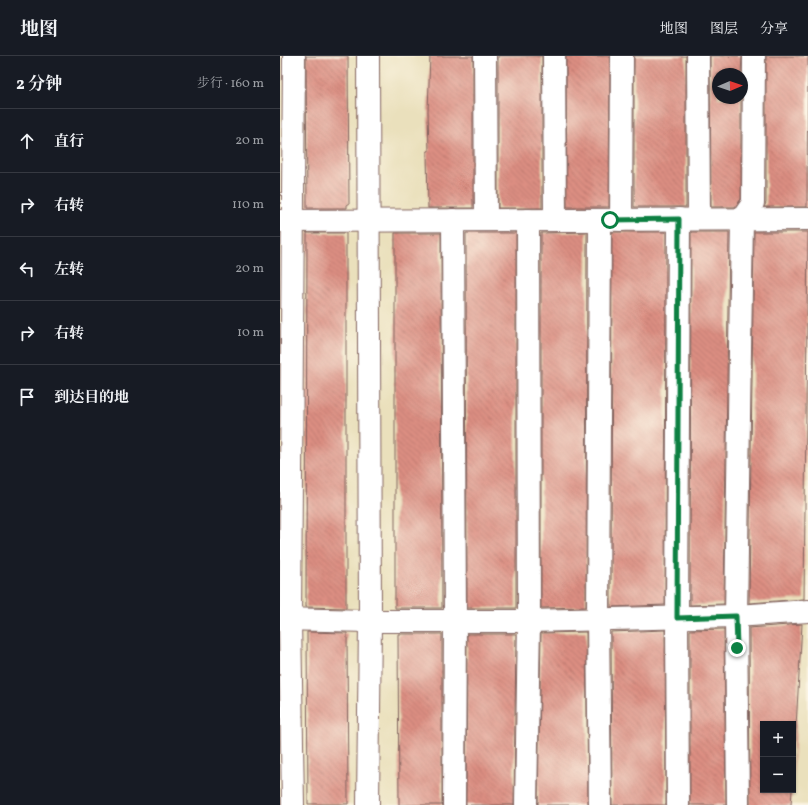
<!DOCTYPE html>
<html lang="zh">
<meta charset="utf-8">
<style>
body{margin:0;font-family:Vollkorn,"Noto Serif SC",serif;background:#20242c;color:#f1f3f6}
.controls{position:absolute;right:12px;bottom:12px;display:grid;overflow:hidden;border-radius:0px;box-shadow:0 1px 3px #0004}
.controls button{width:36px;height:36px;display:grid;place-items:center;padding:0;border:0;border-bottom:1px solid #363941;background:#171b24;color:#f1f3f6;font:20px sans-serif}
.compass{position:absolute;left:432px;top:12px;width:36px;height:36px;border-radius:50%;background:#171b24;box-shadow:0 1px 3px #0004;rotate:88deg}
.stop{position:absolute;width:12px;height:12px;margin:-9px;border:3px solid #0b8043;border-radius:50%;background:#fff}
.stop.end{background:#0b8043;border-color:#fff;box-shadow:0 1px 4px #0008}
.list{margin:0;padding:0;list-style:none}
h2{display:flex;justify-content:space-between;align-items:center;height:52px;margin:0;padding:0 16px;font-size:17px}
h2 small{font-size:13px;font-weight:400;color:#9ea1a6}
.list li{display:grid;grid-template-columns:26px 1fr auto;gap:12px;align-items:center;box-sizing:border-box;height:64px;padding:0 16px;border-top:1px solid #363941}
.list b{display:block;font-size:15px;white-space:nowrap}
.list em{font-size:13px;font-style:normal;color:#9ea1a6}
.icon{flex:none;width:22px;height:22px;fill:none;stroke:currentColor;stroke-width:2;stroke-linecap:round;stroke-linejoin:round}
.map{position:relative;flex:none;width:528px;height:749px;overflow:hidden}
header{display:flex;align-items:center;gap:24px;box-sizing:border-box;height:56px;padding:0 20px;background:#171b24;border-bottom:1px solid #363941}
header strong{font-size:19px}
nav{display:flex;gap:22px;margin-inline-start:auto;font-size:14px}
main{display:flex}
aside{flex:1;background:#171b24}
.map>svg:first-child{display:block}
.building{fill:url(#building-back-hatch)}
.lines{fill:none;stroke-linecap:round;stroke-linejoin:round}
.minor-casing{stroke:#82635e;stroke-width:24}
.minor{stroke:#fff;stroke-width:22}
.route{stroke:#0b8043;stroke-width:5}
</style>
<header>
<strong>地图</strong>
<nav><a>地图</a><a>图层</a><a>分享</a></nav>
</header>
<main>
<aside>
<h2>2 分钟<small>步行 · 160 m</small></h2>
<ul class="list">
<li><svg class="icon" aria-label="ahead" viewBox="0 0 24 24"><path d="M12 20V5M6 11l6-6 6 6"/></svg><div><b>直行</b></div><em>20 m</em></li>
<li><svg class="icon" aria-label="right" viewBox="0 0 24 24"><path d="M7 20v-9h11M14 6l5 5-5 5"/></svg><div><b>右转</b></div><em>110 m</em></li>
<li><svg class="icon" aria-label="left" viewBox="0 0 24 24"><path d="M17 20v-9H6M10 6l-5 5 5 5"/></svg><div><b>左转</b></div><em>20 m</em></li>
<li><svg class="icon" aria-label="right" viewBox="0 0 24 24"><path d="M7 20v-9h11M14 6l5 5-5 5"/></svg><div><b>右转</b></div><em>10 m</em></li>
<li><svg class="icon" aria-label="arrive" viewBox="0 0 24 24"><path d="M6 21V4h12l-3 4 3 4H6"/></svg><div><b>到达目的地</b></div></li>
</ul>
</aside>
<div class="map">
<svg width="528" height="749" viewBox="0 0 528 749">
<defs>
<pattern id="building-back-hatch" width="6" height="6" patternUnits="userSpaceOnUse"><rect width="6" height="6" fill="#dc8e82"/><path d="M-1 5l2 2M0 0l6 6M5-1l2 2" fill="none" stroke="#b4736b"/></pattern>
</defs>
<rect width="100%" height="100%" fill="#fcf5e5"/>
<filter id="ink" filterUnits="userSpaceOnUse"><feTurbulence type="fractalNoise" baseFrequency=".025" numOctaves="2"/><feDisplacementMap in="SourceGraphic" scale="8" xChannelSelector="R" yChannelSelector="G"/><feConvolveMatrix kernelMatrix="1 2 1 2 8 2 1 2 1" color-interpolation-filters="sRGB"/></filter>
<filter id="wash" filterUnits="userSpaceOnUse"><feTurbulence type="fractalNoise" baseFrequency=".012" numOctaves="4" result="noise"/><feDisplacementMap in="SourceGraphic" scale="16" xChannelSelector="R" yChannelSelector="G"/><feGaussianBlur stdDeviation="0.9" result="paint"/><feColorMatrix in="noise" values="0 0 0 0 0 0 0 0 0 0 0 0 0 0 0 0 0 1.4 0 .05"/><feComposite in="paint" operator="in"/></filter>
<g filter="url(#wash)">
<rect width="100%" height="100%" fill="#eae0bc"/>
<g id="blocks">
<g class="building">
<polygon points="26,0 68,0 69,148 67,148 67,152 27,152"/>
<polygon points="150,0 193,0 193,152 148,152 147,95 149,95 148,55"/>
<rect x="218" y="0" width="44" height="152"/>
<polygon points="286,0 330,0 329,151 287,151"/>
<rect x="354" y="0" width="52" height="151"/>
<polygon points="430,0 462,0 461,18 438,18 438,42 461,42 461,143 455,151 431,151"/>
<polygon points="486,0 528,0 527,151 484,151 486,147"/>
<polygon points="307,176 306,551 261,552 261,177"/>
<polygon points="332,176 386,176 385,549 331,551"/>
<polygon points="411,176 449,176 444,548 410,549"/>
<polygon points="474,176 528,176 524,543 469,547"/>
<polygon points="27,177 66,177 66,552 26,551"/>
<polygon points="115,177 161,177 162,552 115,552"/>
<polygon points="186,177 236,177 236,552 187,552"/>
<polygon points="522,568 513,721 513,668 483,668 483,734 512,734 511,749 470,749 469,572"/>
<polygon points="444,573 446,749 410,749 410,574"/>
<polygon points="385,574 386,749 332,749 331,576"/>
<polygon points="27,576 67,577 68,748 28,748"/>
<polygon points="306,576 308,749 258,749 261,577"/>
<polygon points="118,578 162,578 162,749 119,749"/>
<polygon points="187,578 236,578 234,749 186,749"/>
</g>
</g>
</g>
<g filter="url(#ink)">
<use href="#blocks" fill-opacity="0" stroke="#82635e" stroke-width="1"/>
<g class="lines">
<defs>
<g id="minor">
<polyline points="88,0 90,565 88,749"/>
<polyline points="205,0 206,164"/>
<polyline points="274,0 275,164"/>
<polyline points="418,0 419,163"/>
<polyline points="173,164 175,565 174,749"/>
<polyline points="341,164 342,0"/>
<polyline points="0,165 528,163"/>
<polyline points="0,563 90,565 249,565 456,560 528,555"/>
<polyline points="13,749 10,563 14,0"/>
<polyline points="246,749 249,565 248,164"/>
<polyline points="320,749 318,564 320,164"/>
<polyline points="398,749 397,562 399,163"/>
<polyline points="458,749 456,560 462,163 473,147 474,0"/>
</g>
</defs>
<use href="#minor" class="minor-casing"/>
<use href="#minor" class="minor"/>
</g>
</g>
<g class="lines" filter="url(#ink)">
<polyline class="route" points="330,164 399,163 397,562 456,560 457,592"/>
</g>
</svg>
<div class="controls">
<button>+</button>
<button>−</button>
</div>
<svg class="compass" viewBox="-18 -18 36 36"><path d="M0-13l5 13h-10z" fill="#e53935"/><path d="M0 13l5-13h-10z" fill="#9ea1a6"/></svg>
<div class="stop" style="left:330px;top:164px"></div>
<div class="stop end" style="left:457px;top:592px"></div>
</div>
</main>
